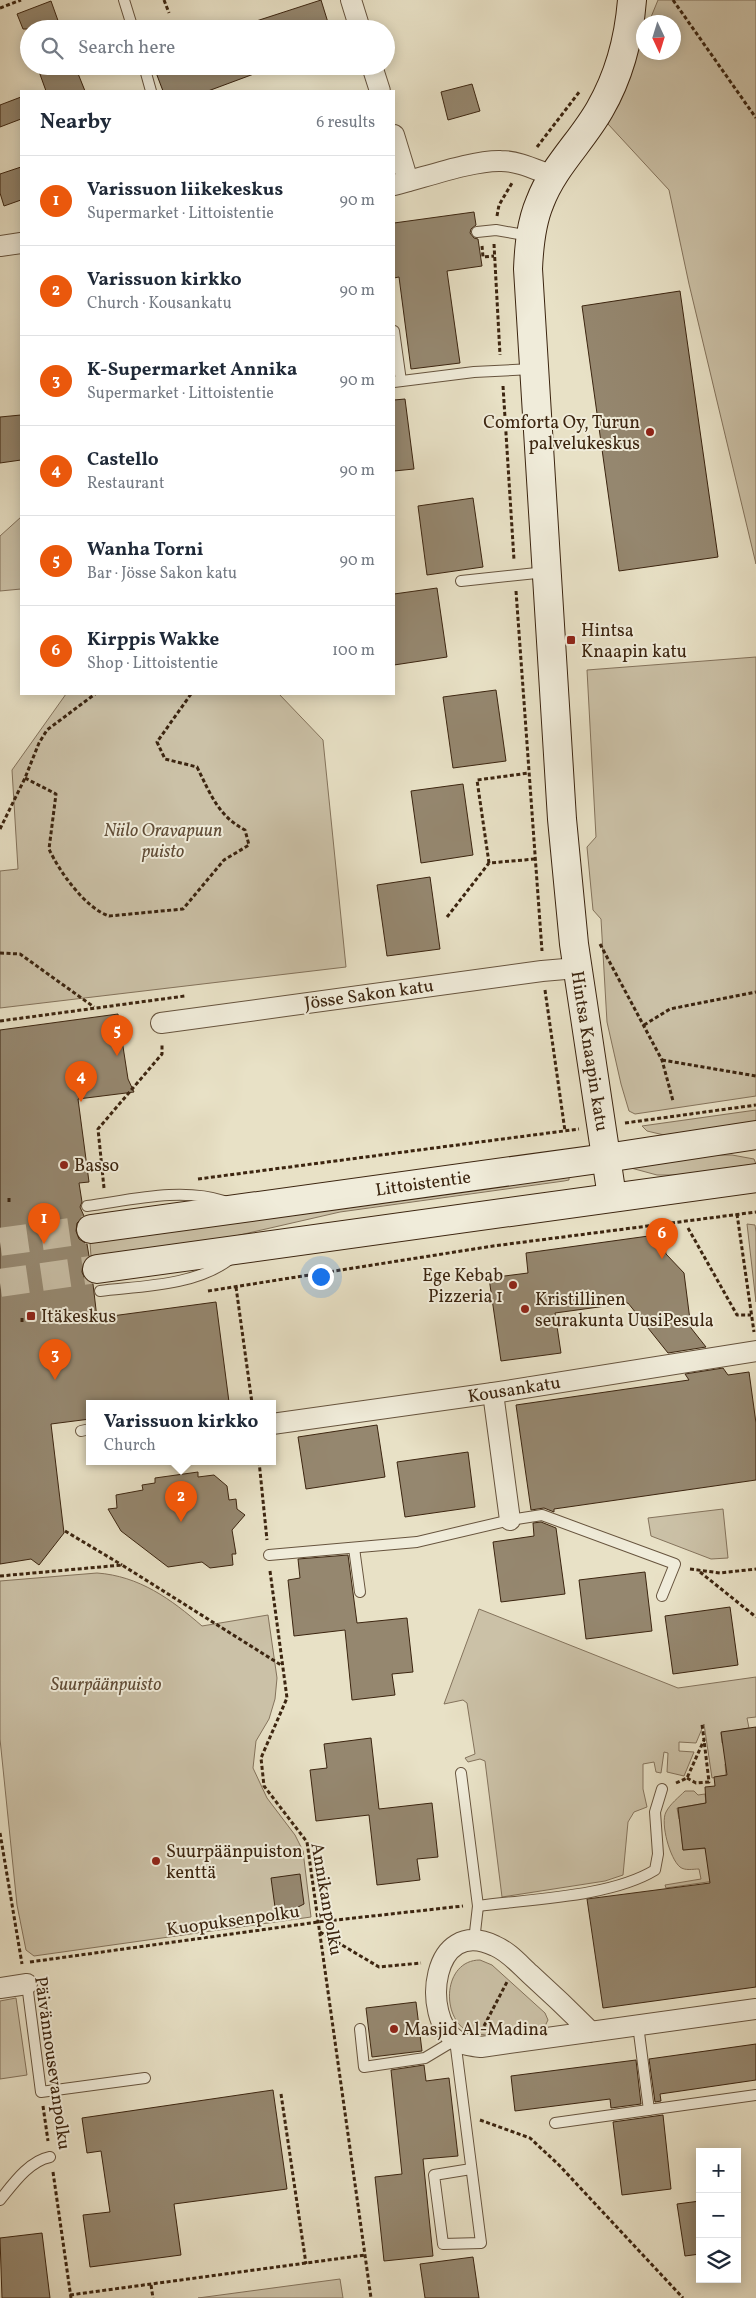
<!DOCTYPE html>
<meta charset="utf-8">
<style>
body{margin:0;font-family:Vollkorn,serif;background:#f2f2f3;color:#1f2937}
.controls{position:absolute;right:15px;bottom:15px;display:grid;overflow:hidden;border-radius:0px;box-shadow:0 2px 12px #0003}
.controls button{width:45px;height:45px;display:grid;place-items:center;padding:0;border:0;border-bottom:1px solid #e0e1e3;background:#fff;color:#1f2937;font:25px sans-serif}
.compass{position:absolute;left:636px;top:15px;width:45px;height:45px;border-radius:50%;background:#fff;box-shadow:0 2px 12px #0003;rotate:176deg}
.you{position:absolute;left:320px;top:1276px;width:18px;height:18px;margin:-12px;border:4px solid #fff;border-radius:50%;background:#1a73e8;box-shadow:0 0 0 8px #1a73e833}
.badge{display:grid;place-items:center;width:32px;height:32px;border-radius:50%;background:#ea580c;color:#fff;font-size:16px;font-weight:700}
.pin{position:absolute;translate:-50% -41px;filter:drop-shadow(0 1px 2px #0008)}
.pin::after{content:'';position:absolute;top:26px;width:18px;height:15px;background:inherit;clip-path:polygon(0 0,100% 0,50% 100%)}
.popup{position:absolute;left:86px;top:1400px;width:190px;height:65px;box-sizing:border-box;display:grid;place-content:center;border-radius:0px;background:#fff;filter:drop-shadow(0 1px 4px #0005);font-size:16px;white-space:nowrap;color:#747a83}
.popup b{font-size:19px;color:#1f2937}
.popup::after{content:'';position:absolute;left:50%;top:100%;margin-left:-10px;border:10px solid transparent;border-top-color:#fff}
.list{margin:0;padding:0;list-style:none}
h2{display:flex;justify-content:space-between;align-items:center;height:65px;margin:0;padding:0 20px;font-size:21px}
h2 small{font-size:16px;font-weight:400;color:#747a83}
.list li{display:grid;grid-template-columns:32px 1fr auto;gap:15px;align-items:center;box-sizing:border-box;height:90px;padding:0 20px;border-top:1px solid #e0e1e3}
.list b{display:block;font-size:19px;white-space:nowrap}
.list p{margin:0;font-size:16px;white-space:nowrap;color:#747a83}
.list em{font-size:16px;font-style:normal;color:#747a83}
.icon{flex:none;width:28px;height:28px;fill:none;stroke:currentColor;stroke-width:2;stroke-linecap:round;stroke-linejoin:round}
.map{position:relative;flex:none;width:756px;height:2298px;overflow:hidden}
.search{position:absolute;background:#fff;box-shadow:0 2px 12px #0003;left:20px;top:20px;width:375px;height:55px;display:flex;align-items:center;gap:12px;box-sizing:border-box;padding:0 18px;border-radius:28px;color:#747a83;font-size:19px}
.panel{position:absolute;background:#fff;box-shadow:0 2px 12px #0003;left:20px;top:90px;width:375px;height:605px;border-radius:0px}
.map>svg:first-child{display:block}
.green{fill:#cbc1a7;stroke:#84735c}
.building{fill:#95876f;stroke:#3c2510}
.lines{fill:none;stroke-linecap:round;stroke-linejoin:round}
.secondary-tunnel{stroke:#c6bba2;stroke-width:28;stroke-dasharray:28 14;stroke-linecap:butt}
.lane-casing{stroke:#67543e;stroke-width:12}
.street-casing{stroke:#67543e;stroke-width:22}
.secondary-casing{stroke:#3c2510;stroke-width:30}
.path{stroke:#3c2510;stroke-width:3;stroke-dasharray:4 2.5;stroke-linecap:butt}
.lane{stroke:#f0ecda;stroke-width:10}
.street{stroke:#f0ecda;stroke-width:20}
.secondary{stroke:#f0ecda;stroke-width:28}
.poi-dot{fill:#8f2418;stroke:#f0ecda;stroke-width:2}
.labels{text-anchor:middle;stroke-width:4;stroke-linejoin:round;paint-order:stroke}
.poi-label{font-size:18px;fill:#3c2510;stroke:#f0ecda;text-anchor:start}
.park-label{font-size:18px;font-style:italic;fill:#604c36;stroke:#f0ecda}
.street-label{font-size:18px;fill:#3c2510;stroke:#f0ecda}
</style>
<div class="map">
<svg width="756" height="2298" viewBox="0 0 756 2298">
<rect width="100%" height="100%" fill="#e8e1c6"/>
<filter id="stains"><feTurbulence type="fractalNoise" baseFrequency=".004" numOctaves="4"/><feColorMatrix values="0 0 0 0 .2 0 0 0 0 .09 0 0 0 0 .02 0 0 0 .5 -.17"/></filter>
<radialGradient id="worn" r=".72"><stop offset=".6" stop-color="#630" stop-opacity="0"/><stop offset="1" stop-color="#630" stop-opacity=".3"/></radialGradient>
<g class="green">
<polygon points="658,0 756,0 756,564 689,284 669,190 608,124 643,36 644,52 674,52 674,22 649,22"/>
<polygon points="21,517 21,589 0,591 0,536"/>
<polygon points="756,657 756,1096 635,1114 629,1111 621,1084 607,1022 601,919 593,910 587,847 596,837 587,670"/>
<polygon points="66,694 279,694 323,740 346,967 0,1008 0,871 18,869 12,770"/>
<polygon points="756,1110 756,1122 664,1135 647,1131 642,1126"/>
<polygon points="711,1155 732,1155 754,1159 756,1164 678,1175 657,1175 631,1168 631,1165"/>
<polygon points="569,1176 569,1180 564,1181 340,1212 231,1237 91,1256 90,1243"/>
<polygon points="747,1224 755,1225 756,1232 756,1302"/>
<polygon points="723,1509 728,1558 711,1559 651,1536 648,1518"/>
<path d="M97,1573c42,3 74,26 105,53l66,-11 9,63 -2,21 -6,20 -13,22 -3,27 14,30 28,37 8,16 8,66 -277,39 -8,-6 -9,-45 -17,-166v-158z"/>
<polygon points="479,1609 678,1688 756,1677 756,1717 747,1718 749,1728 721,1733 722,1743 729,1743 731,1763 725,1764 726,1775 712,1778 704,1724 696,1743 679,1742 679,1751 694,1752 684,1776 667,1772 668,1753 664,1752 661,1773 656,1772 654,1762 643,1764 643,1789 647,1807 634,1812 628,1822 623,1875 605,1881 502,1897 485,1761 480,1759 468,1762 465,1758 475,1754 467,1703 463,1700 444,1704"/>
<path d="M685,1791h9l4,4 7,-1 1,9 -29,5 2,11 6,-1 -3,22 1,10 29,-2 44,27 -90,13 -1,-3 36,-6 -2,-10c-6,0 -14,2 -19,-2 -10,-8 -20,-44 -14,-55 4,-8 13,-15 19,-21z"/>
<path d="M480,1960l12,5 53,48 3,7 -3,6c-16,5 -62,13 -76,6 -29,-14 -26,-72 11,-72z"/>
<polygon points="16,1998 27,2075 0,2079 0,2001"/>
<polygon points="340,2279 343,2298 198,2298"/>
</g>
<g class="building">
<polygon points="321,0 330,29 245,29 244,25"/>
<polygon points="51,1 61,29 23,29 17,14"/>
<polygon points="37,66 75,66 85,91 46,91"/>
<polygon points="166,66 269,66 270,68 208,91 163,91 155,70"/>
<polygon points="472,84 480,111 448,120 441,92"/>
<polygon points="21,97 21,119 0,127 0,105"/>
<polygon points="21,167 21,200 4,206 0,193 0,174"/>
<polygon points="474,212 476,225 471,229 470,233 474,238 478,239 482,266 447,271 460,363 411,369 399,277 394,278 394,223"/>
<polygon points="680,291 718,557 619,571 582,306"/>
<polygon points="405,399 414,469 394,471 394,400"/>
<polygon points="21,415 21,460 0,463 0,417"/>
<polygon points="473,498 483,567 427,575 418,506"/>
<polygon points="437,588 447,657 394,665 394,594"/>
<polygon points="496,690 506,761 453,768 443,697"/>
<polygon points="463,784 473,855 421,863 411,791"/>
<polygon points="430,877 440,949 387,956 377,885"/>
<polygon points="118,1014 128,1079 134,1092 78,1099 89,1182 79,1183 82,1202 80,1207 84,1216 77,1223 76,1231 79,1239 87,1244 89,1256 83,1263 82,1272 85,1279 93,1284 97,1318 216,1302 229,1402 90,1403 90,1419 51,1424 64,1533 39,1565 31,1559 0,1564 0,1030"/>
<polygon points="663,1234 666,1254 684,1273 691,1328 706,1347 668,1353 628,1303 555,1313 561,1353 501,1361 489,1278 528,1273 526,1253"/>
<polygon points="723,1368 728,1375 749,1372 756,1423 756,1480 554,1509 554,1512 544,1508 531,1510 516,1405 689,1380 685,1374"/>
<polygon points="377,1425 385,1477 306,1489 298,1437"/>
<polygon points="468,1452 475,1507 405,1517 397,1462"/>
<polygon points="198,1472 198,1477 214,1475 227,1486 229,1500 236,1499 237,1509 245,1515 232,1530 236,1554 232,1554 233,1565 210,1568 202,1562 168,1567 121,1531 108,1509 117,1508 116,1495 143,1490 142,1485 155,1483 155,1478"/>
<polygon points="541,1522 556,1528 565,1594 501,1602 493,1542 534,1536 533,1523"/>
<polygon points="348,1555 357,1623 407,1618 413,1672 392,1674 395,1695 352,1700 345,1630 294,1636 288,1580 300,1578 298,1559"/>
<polygon points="645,1572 652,1631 586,1639 579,1580"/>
<polygon points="730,1607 738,1665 673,1674 665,1616"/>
<polygon points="756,1727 756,1987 603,2008 587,1899 710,1883 705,1848 683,1850 678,1808 706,1803 705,1787 715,1786 714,1777 727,1775 721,1732"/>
<polygon points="371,1738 379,1809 432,1803 438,1857 417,1859 420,1880 377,1885 369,1815 316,1821 310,1770 327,1768 324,1744"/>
<polygon points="300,1874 304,1904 288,1912 275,1907 271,1878"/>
<polygon points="416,2002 422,2051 372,2057 366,2008"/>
<polygon points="756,2044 756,2080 660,2094 661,2101 655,2102 649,2059"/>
<polygon points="636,2060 641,2104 611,2108 610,2099 515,2111 511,2076"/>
<polygon points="424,2065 426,2081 449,2078 458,2156 423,2159 433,2256 384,2261 375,2177 402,2174 391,2070"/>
<polygon points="273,2090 287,2189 174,2204 181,2255 90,2267 83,2215 110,2212 101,2151 87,2153 82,2118"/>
<polygon points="663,2115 671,2189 622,2195 613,2122"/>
<polygon points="700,2201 700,2254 685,2256 677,2204"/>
<polygon points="42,2233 50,2298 2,2298 0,2238"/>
<polygon points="473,2257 479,2298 425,2298 420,2264"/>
</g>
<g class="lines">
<g class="secondary-tunnel">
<polyline points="0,1242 91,1229"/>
<polyline points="0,1283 97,1269"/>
</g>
<defs>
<g id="lane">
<polyline points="124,0 133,29"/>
<polyline points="144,66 151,91"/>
<polyline points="477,232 496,230 530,236"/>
<polyline points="394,331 401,381"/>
<polyline points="394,382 474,372 532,369"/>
<polyline points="461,581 546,572"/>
<path d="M87,1206c44,-6 94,-19 137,-5"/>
<path d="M100,1291c41,-5 94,-5 129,-31"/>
<polyline points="81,1431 90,1429"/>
<polyline points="354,1548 360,1592"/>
<polyline points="269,1555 417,1542 510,1520 542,1515 675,1564 662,1596"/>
<polyline points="461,1773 478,1906 474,1941"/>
<path d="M478,1906c52,-7 133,-9 177,-36l3,-16 -3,-42 7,-23"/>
<polyline points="27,1984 41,2092 145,2078"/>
<polyline points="638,2025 649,2110"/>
<polyline points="360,2029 364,2067 425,2058 455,2040 481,2243 443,2244 434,2175 471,2169"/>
<polyline points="555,2123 756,2095"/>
<path d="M0,2200c13,-16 29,-39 50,-43"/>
</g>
<g id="street">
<polyline points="351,0 360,29"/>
<polyline points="372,66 380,91"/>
<polyline points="394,135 408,181"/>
<path d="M394,185c29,-7 79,-25 107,-24 18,0 35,9 52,15"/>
<polyline points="0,246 21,243"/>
<polyline points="161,1023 542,971 577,968"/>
<polyline points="493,1393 510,1520"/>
<polyline points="272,1424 493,1393 756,1351"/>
<polyline points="0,1988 27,1984"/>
<path d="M591,2032c-20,-20 -40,-39 -61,-58 -11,-10 -21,-22 -35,-28 -64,-31 -74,72 -39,94 7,5 16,6 25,7l275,-38"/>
</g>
<g id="secondary">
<path d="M612,1197l-38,-253 -12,-125 -34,-550c1,-23 3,-46 12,-67 13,-35 42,-61 60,-93 19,-33 29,-71 32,-109"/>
<polyline points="91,1229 606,1158 756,1135"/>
<polyline points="97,1269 756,1178"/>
</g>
</defs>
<use href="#lane" class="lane-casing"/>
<use href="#street" class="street-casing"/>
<use href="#secondary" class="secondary-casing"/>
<g class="path">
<polyline points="164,0 169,13"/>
<polyline points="673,0 756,118"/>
<polyline points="0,8 21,0"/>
<polyline points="537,147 580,91"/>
<polyline points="497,216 499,205 512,183"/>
<polyline points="494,244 500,355"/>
<polyline points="482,246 483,257 494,256"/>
<polyline points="503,386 514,560"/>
<polyline points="516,591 542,951"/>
<path d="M25,778l31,16 -7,55c10,22 36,59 60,67l74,-7 41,-49 25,-15 -4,-15c-27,-14 -35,-37 -48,-63l-32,-8 -8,-17 34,-48"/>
<polyline points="0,829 25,778 39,743 47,730 95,694"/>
<polyline points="489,863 477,780 529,773"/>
<polyline points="447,917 489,863 535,859"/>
<polyline points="600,944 662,1060 673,1101"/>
<polyline points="0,953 20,954 94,1007"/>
<polyline points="545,990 565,1131"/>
<polyline points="0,1021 185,996"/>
<polyline points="644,1025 670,1009 756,992"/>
<polyline points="662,1060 756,1076"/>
<polyline points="625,1123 756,1105"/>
<polyline points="198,1179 579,1129"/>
<polyline points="104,1188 98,1129 162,1054 162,1044"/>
<polyline points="9,1198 9,1202"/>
<polyline points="737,1214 754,1332"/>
<polyline points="688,1228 737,1315 751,1315"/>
<polyline points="236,1287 252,1403"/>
<polyline points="208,1291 493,1246 756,1212"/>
<polyline points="22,1318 22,1323"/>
<polyline points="259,1461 267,1540"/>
<polyline points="65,1531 122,1565"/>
<polyline points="690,1569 720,1573 756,1569"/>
<polyline points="270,1571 287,1698 261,1758 264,1786 307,1842 371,2298"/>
<polyline points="700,1572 756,1617"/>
<polyline points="0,1576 122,1565 281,1665"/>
<polyline points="687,1778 696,1783 709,1782 704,1740"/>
<polyline points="676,1783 687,1778 704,1740 702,1724"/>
<polyline points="0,1833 22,1964"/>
<polyline points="320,1932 379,1967 421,1963"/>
<polyline points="30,1962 318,1922 463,1906"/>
<polyline points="484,2026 508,1980"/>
<polyline points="281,2094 306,2264"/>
<polyline points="43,2106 48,2141"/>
<polyline points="480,2120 530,2138 559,2165 683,2298"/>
<polyline points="53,2172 71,2298"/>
<polyline points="151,2285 153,2298"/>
<polyline points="70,2295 365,2255"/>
</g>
<use href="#lane" class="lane"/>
<use href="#street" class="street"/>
<use href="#secondary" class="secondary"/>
</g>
<g class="poi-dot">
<circle cx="650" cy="432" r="5"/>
<rect x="566" y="635" width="10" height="10" rx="2.5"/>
<circle cx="64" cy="1165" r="5"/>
<circle cx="513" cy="1285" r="5"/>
<circle cx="525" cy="1309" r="5"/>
<rect x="26" y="1311" width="10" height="10" rx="2.5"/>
<circle cx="156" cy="1861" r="5"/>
<circle cx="394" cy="2029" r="5"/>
</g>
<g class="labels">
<g class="poi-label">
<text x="640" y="428" text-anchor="end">Comforta Oy, Turun<tspan x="640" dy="21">palvelukeskus</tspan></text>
<text x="581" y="636">Hintsa<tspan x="581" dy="21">Knaapin katu</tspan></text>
<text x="74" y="1171">Basso</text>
<text x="503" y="1281" text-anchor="end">Ege Kebab<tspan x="503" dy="21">Pizzeria 1</tspan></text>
<text x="535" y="1305">Kristillinen<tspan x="535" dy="21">seurakunta UusiPesula</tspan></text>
<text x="41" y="1322">Itäkeskus</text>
<text x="166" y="1857">Suurpäänpuiston<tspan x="166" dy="21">kenttä</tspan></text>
<text x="404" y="2035">Masjid Al-Madina</text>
</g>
<g class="park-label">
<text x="163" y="836">Niilo Oravapuun<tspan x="163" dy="21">puisto</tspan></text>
<text x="106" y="1690">Suurpäänpuisto</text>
</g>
<g class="street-label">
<text transform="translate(369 994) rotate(-8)" y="6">Jösse Sakon katu</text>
<text transform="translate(590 1051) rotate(81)" y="6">Hintsa Knaapin katu</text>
<text transform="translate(423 1183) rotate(-8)" y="6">Littoistentie</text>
<text transform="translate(514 1389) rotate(-9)" y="6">Kousankatu</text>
<text transform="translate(327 1899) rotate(80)" y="6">Annikanpolku</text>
<text transform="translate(233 1920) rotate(-8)" y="6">Kuopuksenpolku</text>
<text transform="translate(53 2063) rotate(82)" y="6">Päivännousevanpolku</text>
</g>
</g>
<rect width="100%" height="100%" filter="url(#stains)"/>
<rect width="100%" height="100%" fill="url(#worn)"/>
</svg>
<div class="controls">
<button>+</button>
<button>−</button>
<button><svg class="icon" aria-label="layers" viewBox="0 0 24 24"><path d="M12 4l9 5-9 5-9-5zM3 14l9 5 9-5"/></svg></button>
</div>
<svg class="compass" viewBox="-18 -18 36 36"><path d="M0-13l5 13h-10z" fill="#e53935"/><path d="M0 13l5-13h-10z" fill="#747a83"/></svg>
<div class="you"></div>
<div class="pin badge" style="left:44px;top:1244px">1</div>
<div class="pin badge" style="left:181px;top:1522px">2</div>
<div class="popup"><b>Varissuon kirkko</b>Church</div>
<div class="pin badge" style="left:55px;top:1380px">3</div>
<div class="pin badge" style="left:81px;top:1102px">4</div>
<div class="pin badge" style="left:117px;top:1056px">5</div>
<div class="pin badge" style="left:662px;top:1259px">6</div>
<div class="search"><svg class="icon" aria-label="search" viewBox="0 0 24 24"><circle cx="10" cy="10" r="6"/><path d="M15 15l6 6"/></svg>Search here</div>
<section class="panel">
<h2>Nearby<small>6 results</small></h2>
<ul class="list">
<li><span class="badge">1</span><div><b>Varissuon liikekeskus</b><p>Supermarket · Littoistentie</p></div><em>90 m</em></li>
<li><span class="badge">2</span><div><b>Varissuon kirkko</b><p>Church · Kousankatu</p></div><em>90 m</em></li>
<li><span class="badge">3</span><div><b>K-Supermarket Annika</b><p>Supermarket · Littoistentie</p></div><em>90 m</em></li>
<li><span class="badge">4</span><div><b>Castello</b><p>Restaurant</p></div><em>90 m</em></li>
<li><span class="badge">5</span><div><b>Wanha Torni</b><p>Bar · Jösse Sakon katu</p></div><em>90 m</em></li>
<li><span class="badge">6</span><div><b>Kirppis Wakke</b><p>Shop · Littoistentie</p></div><em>100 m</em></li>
</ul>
</section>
</div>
